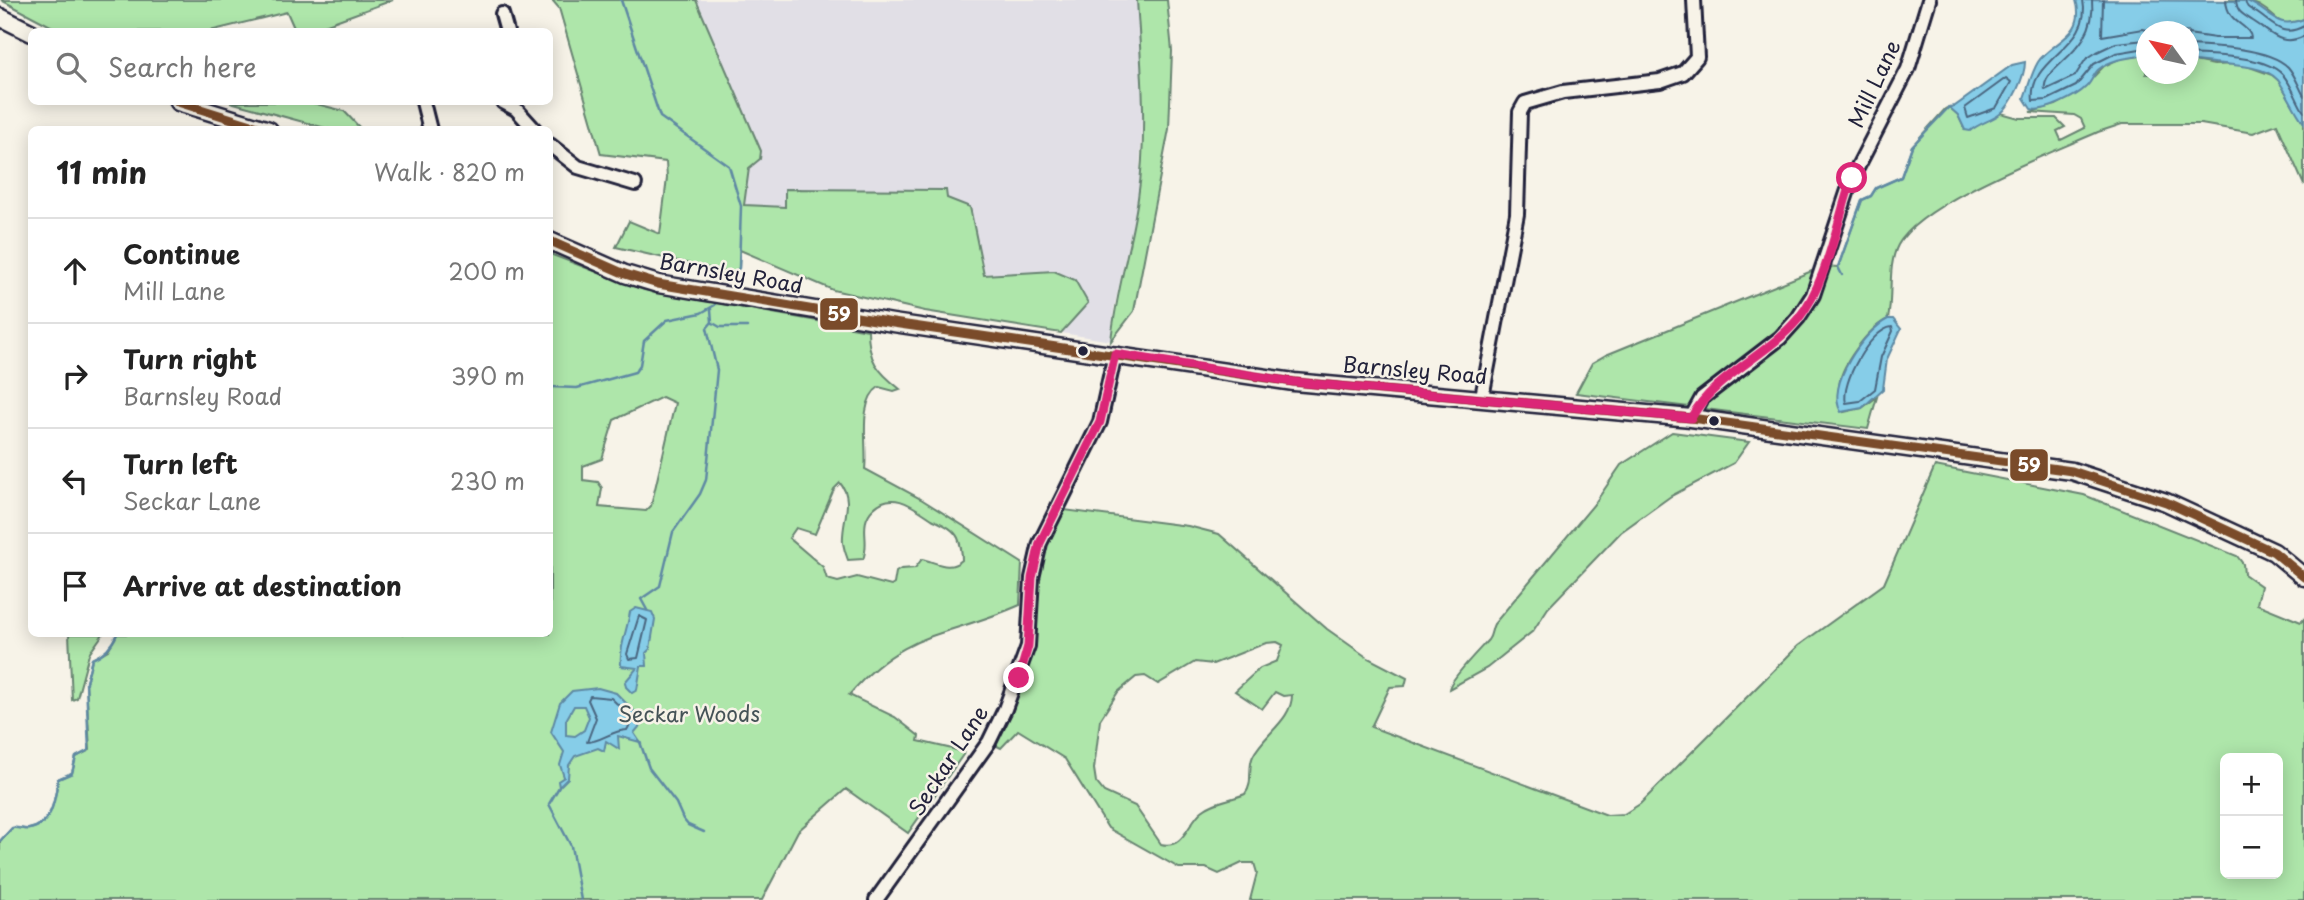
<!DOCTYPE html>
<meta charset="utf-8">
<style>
body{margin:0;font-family:"Playpen Sans",sans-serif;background:#f2f2f2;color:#222}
.controls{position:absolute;right:21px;bottom:21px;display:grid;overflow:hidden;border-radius:10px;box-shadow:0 4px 18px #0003}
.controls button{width:63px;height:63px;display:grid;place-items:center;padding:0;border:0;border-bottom:2px solid #e0e0e0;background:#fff;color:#222;font:35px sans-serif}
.compass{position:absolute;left:2136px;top:21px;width:63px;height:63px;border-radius:50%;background:#fff;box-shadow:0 4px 18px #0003;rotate:303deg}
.stop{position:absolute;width:21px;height:21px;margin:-16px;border:5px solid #db2777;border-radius:50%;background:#fff}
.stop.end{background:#db2777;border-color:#fff;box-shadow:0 2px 7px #0008}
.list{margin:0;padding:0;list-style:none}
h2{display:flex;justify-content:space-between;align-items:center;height:91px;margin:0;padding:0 28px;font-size:30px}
h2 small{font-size:23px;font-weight:400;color:#767676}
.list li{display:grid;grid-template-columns:46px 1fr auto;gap:21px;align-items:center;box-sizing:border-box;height:105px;padding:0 28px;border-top:2px solid #e0e0e0}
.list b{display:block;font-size:26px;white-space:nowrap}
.list p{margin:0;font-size:23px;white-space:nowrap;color:#767676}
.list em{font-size:23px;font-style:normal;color:#767676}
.icon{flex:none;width:38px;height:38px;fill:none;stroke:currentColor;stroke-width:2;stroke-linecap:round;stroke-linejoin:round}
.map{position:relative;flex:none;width:2304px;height:900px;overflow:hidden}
.search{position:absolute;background:#fff;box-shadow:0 4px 18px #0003;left:28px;top:28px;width:525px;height:77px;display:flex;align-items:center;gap:18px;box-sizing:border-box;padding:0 24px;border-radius:10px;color:#767676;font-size:26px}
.panel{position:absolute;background:#fff;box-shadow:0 4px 18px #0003;left:28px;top:126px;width:525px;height:511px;border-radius:10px}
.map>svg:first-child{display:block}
.built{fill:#e1dfe6}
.green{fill:#aee6aa;stroke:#688472;stroke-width:2;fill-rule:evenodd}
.water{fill:#86cde8;stroke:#5e89a3;stroke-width:2;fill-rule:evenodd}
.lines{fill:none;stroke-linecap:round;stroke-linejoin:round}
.shore{stroke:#4a6680;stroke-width:2}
.stream{stroke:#5e89a3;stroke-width:2.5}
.minor-casing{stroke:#22223b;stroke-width:18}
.major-casing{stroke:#22223b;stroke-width:21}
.minor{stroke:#f7f3e8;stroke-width:12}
.major{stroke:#f7f3e8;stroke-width:16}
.bus-1-casing{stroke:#f7f3e8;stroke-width:14}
.bus-1{stroke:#7a4b2a;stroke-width:9}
.route{stroke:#db2777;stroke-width:9}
.bus-dot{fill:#22223b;stroke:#f7f3e8;stroke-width:2.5}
.labels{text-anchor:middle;stroke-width:5;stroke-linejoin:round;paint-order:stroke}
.street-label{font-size:21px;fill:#22223b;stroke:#f7f3e8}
.park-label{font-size:21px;fill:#455357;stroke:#f7f3e8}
.line-badge{stroke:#f7f3e8;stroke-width:2.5}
.badge-label{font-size:19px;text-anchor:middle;font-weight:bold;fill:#fff}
</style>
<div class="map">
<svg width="2304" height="900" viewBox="0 0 2304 900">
<rect width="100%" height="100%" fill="#f7f3e8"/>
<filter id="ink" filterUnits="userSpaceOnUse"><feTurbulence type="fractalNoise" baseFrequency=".0143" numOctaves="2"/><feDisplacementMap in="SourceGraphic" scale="14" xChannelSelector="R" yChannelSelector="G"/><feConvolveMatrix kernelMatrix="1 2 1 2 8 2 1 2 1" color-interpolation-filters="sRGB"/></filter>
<g filter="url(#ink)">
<polygon class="built" points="696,0 1137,0 1144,73 1139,195 1114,309 1111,341 1062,333 1088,303 1074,280 1054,271 984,275 970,208 785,189 785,207 744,205 749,167 755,164 761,151"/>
<g class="green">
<polygon points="1,0 393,0 308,31 285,31 294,28 287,12 210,31 62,32"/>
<polygon points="552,0 696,0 761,151 760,159 749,168 744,205 785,207 785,189 946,190 947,198 970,207 984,275 1054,271 1075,280 1088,303 1061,333 925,311 833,290 740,250 739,268 734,274 616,247 629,221 660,234 667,178 666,162 601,154 559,8"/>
<path d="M1137,0h30l5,51 -3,78 -35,182 -23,30c5,-49 20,-95 27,-143 10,-66 3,-133 -1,-198z"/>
<path d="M2226,0h78v19c-29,10 -22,0 -44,-13 -11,-6 -22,-5 -34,-6z"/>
<path d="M2146,55v19h42l1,-14 25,5 27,-1 31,11 7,6 25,42v62l-27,-61 -24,9 -52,-9h-79l-24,8c-47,21 -177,70 -200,113 -11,21 -5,51 -10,74 -19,9 -51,49 -49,72 0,7 4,14 5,21l18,-4 15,-11 -9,32 -292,-36 16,-30 14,-8 218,-89 14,1 24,-67 9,-4 5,-8 25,-11 11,-31 33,-37 4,-2 9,8 7,15 36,-17 18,5h37l9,9 -8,4 4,9 24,-12 -4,-9 -7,-4 -44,-3 26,-7 22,-12 26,-27 15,-7z"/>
<polygon points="230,102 309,102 344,111 361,129 329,129"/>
<path d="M550,254l94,36 224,40c0,30 9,41 32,59l-6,2 -15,-4c-22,14 -11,60 -14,82l56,30 101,64 -2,42c-72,32 -115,24 -171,90l46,22 24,19 -1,5 47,11 -57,81 -62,-44 -48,42 -36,69h-762v-59l12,-13c6,-1 12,2 17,1 24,-4 26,-32 29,-50l14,-6 4,-16 14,-7 -4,-68 6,-23 16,-9 9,-16h433zM662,397l13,6 -24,103 -5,5 -47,-4 3,-19 -4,-6 -15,-2v-14l19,-7 12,-39zM840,483c15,17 1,40 3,60 1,6 3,12 5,17l15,-1c8,-18 -6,-35 11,-51 19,-19 41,0 58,11 10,5 21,9 26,19 3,7 4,15 4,22 -13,12 -26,2 -40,-1l-7,9 -14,1 -5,3 -2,12 -3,2 -34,-9 -19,5 -11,-3 -4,-12 -34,-29 7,-10 19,6 19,-45z"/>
<path d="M1672,432l77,10 -15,21 -63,33 -50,36 -73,76 -15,23 -46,37 -38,21c1,-10 31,-40 39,-49 4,-5 3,-10 6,-16l101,-121 26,-38z"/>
<path d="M1935,466l149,29 153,61 6,8 1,10 17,12 -4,18 44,18 3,-3v281h-1054l7,-27 -3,-10h-12l-23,11 -13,-6h-27l-71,-40 -43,-69 -47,-29 -17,18 -12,-6 30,-64 13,-100 25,-69 131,17 31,8 108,95 41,29 39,20 -2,8 -15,1 -19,40 236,88 17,-1 16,-10 158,-158 86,-62zM1277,642l6,3 -6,16 -17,7 -25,23 27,18 13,-17 8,4 9,-1c0,25 -28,39 -39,61 -6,13 1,27 -8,38 -14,6 -31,7 -43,17 -14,11 -18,39 -41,33l-26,-38 -31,-14 -8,-10 -2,-13 6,-49 18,-28 18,-15 9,-1 13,8 37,-22 18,2 53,-21zM2225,758h53v116h-53z"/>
<polygon points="69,634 103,634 89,654 77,698 72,700"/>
</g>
<g class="water">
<path d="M2076,0l171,1c26,11 27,29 57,18v104c-10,-13 -16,-29 -26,-43 -14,-18 -67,-15 -89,-20l-1,-28h-42v23c-16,3 -33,3 -47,14 -6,5 -7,13 -13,18 -9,9 -42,26 -55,22l-7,-11c5,-13 7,-24 14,-36 14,-21 49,-26 38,-62z"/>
<path d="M2025,62c0,14 -13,43 -25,52 -9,7 -21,9 -30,17l-5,-1 -7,-15 -9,-8 6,-1 57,-41z"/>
<path d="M1888,319h5l8,10 -14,30 -4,30 -21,19 -21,4c-16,-26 23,-81 47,-93z"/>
<path d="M636,608l16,4 3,7 -5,30 -4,4 1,13h-6l-4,24 -5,3 -6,-6 -1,-5 12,-14 -16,-2c-2,-18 6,-35 9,-54z"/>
<path d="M598,688l18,5 28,28 -10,12 6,9 -22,-6 1,13 -13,-8 -2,10 -6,-3 -23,8 -6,9 -1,13 -9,9 -1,-6 6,-4 -4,-12 4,-13 -13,-20 9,-29 12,-12zM574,706h10l5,11 -5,13 -9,6 -9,-1v-15z"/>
</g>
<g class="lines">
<g class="shore">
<path d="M2083,0c10,48 -56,57 -50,101l14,-1 29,-14 18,-22 22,-11 30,-5"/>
<path d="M2092,0c6,53 -52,66 -47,90l30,-14 11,-17 11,-7 19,-9 30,-3"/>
<polyline points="2103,0 2102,36 2143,29 2156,32"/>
<path d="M2236,0c1,13 7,14 17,21 18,11 28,27 51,15"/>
<path d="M2245,0c1,10 7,9 15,15 16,12 24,22 44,11"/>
<path d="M2188,34l27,4h36c-1,-14 -24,-14 -25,-38"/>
<path d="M2188,45c27,1 81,3 100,22 7,8 11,20 16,29"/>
<path d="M2188,54c25,2 76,1 94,20 10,10 14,26 22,38"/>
<polygon points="2006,78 2011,82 1996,108 1968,118 1965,108"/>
<path d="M1892,327l1,4 -12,26 -6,32 -15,12 -14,2c-6,-20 25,-74 46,-76z"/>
<polygon points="639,616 647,620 638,658 629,659 627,654"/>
<path d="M590,696l21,2 22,21 -6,11c-15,0 -26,12 -40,12l9,-24 -8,-18z"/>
</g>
<g class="stream">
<polyline points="621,0 660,117 729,166 741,206 739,268 730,278"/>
<polyline points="1842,275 1838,267 1862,200 1871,196 1876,188 1901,177 1912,146 1949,107"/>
<polyline points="713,323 720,327 747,327"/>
<polyline points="550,387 577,388 635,372 640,365 644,341 667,320 701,313 715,305"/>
<polyline points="647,610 641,599 660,586 673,532 700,494 706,480 717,370 707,328 712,322 711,309"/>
<polyline points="640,742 649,768 676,803 683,819 688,825 704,832"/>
<polyline points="559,787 549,804 571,846 581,900"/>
<path d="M0,841l12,-13c6,-1 12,2 17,1 24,-4 26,-31 29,-50l14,-6 4,-16 13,-7 -3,-68 6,-23c12,-5 20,-13 25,-25"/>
</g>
<defs>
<g id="minor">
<polyline points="502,14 507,32"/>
<polyline points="423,102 430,130"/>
<polyline points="503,102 516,109 535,130"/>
<polyline points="550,145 578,167 635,184"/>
<polyline points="1482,397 1517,214 1520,112 1525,103 1563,92 1660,81 1683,73 1697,57 1694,0"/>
<polyline points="1691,418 1702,398 1780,338 1798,318 1813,295 1852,178 1908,69 1929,0"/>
<polyline points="876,900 989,742 1005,709 1028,646 1032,578 1040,543 1100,422 1115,354"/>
</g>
<g id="major">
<polyline points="0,17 32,33"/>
<polyline points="178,102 269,130"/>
<polyline points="550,241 625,274 658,284 893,323 1294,382 1691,418 2072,471 2166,502 2274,552 2304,577"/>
</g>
</defs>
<use href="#minor" class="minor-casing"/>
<use href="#major" class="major-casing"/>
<use href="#minor" class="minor"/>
<use href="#major" class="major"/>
<defs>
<g id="bus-1">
<polyline points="178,102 267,130"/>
<polyline points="550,241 625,274 658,284 893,323 1294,382 1691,418 2072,471 2166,502 2274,552 2304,577"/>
</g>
</defs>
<use href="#bus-1" class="bus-1-casing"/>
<use href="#bus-1" class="bus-1"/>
</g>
</g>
<g class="lines" filter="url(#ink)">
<path class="route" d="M1019,678l9,-32 4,-68 8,-35 60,-121 15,-68 179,28 397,36c24,-43 75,-61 107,-99 29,-35 39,-98 54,-141"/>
</g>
<g class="bus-dot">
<circle cx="1083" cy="351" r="6"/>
<circle cx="1714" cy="421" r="6"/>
</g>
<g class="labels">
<g class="street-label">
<text transform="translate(1875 84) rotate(-65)" y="7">Mill Lane</text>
<text transform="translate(731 274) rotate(10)" y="7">Barnsley Road</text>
<text transform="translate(1415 371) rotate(5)" y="7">Barnsley Road</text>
<text transform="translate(949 761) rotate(-57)" y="7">Seckar Lane</text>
</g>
<g class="park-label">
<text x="689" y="722">Seckar Woods</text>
</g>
</g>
<g class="line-badge">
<rect x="819" y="297" width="40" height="34" rx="7" fill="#7a4b2a"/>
<rect x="2009" y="448" width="40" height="34" rx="7" fill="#7a4b2a"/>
</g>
<g class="badge-label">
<text x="839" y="321">59</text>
<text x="2029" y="472">59</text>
</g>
</svg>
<div class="controls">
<button>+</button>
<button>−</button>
</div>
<svg class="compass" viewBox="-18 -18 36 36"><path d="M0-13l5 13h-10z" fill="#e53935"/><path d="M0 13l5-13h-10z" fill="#767676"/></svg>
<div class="stop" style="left:1852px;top:178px"></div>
<div class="stop end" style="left:1019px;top:678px"></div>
<div class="search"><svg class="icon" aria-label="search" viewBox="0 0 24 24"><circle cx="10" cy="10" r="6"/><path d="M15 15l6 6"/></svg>Search here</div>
<section class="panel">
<h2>11 min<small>Walk · 820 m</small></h2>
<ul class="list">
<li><svg class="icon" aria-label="ahead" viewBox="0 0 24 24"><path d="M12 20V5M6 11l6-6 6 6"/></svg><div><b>Continue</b><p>Mill Lane</p></div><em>200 m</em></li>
<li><svg class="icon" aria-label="right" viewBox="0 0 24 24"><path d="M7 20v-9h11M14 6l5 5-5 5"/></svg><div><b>Turn right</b><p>Barnsley Road</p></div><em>390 m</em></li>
<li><svg class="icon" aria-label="left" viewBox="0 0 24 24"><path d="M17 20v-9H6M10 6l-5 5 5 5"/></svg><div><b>Turn left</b><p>Seckar Lane</p></div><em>230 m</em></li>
<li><svg class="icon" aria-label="arrive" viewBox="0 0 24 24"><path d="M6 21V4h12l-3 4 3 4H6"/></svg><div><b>Arrive at destination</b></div></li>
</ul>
</section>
</div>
